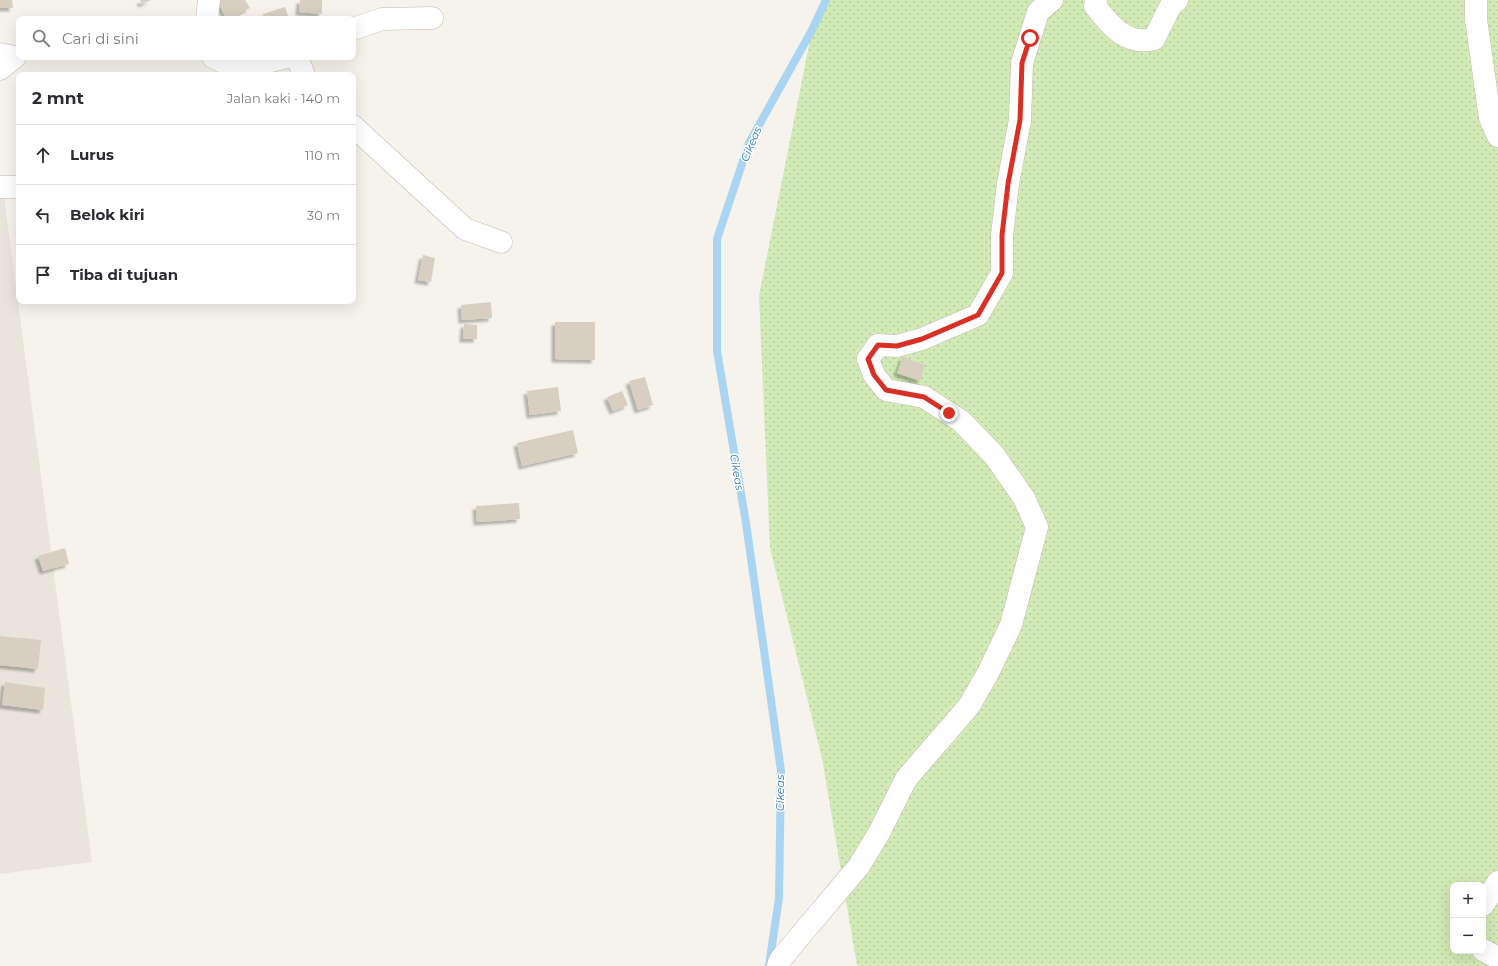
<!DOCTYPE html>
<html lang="id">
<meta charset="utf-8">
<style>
body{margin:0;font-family:Montserrat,sans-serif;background:#f2f2f3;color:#2b2b33}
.controls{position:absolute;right:12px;bottom:12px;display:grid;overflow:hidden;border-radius:8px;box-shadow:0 4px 16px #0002}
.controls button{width:36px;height:36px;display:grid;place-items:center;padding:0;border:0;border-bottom:1px solid #e1e1e2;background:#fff;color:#2b2b33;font:20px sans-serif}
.stop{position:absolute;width:12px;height:12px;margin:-9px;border:3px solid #d93025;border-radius:50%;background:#fff}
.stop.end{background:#d93025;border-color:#fff;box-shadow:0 1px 4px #0008}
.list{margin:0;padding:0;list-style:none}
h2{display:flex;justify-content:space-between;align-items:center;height:52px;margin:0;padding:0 16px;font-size:17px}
h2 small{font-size:13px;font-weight:400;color:#7c7c81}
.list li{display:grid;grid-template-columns:26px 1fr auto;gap:12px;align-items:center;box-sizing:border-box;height:60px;padding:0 16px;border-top:1px solid #e1e1e2}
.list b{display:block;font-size:15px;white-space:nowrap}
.list em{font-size:13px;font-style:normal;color:#7c7c81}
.icon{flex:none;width:22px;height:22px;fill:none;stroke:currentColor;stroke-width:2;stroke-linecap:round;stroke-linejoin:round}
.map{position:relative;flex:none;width:1498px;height:966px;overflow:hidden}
.search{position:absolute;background:#fff;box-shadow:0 4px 16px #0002;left:16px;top:16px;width:340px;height:44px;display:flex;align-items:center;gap:10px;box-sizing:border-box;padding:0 14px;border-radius:8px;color:#7c7c81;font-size:15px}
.panel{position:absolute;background:#fff;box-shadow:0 4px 16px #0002;left:16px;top:72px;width:340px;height:232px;border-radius:8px}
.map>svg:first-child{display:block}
.residential{fill:#eae5da}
.grass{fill:url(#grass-dots);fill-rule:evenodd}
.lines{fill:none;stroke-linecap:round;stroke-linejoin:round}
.stream{stroke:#a9d4f2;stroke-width:8}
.building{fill:#d8cfc1;filter:url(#shadow)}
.minor-casing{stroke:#c2bbae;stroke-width:23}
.minor{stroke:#fff;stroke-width:22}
.route{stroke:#d93025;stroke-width:5}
.labels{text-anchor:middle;stroke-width:3;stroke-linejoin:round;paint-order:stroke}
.water-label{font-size:11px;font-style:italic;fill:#2e7ab2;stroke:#fff}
</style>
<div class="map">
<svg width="1498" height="966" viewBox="0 0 1498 966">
<defs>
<pattern id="grass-dots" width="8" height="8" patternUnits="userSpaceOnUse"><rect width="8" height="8" fill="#d2eab5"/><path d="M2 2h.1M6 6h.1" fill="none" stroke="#b6ca9c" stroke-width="1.8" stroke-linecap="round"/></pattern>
<filter id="shadow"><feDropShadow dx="-3.5" dy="3.5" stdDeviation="1" flood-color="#0004"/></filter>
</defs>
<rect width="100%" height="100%" fill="#f6f3ec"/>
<polygon class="residential" points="4,196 92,862 0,874 0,197"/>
<path class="grass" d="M826,0h672v966h-641l-35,-208 -52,-210 -11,-252 53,-266zM1453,885h30v66h-30z"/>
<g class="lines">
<polyline class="stream" points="769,965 779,898 781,771 746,523 717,351 717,239 749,143 812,30 826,0"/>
</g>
<g class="building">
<polygon points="0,0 12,0 13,8 0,8"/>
<polygon points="140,0 151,0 142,4"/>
<polygon points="217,0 245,0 250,8 227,19"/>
<polygon points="300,0 322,0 322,14 299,12"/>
<polygon points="285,7 289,19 264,19 263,14"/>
<polygon points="423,255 435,258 431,282 418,280"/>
<polygon points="491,302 492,318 462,320 461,305"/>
<polygon points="555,322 595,322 595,360 555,359"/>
<polygon points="464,324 477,325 477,339 463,339"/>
<polygon points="903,357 925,365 920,381 897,373"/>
<polygon points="645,377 653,405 638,410 629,381"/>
<polygon points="558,387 561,411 530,415 527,391"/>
<polygon points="622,391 628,405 613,411 607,397"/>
<polygon points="573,430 578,453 522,466 517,443"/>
<polygon points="519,503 520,519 477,522 476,506"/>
<polygon points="65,548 69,564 43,571 38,556"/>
<polygon points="0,636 41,640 38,669 0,665"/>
<polygon points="5,682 45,688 43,710 2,705"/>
</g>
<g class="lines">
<defs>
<g id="minor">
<path d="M1096,0l-1,6c16,20 31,40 59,33l17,-34 6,-5"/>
<polyline points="1476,0 1476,19 1490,118 1498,136"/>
<polyline points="207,19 209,0"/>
<polyline points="353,29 382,19 432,18"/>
<polyline points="0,54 15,57 0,69"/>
<polyline points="213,57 238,69 287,57"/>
<polyline points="297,57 304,75"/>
<polyline points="353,126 465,229 501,242"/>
<polyline points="0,187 19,187"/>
<polyline points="1483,905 1498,882"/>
<polyline points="1483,950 1498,958"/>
<polyline points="778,966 780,960 800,936 859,866 879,833 906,779 969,706 988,673 1011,625 1037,527 1024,498 994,455 961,421 924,397 886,390 874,375 868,359 878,345 897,346 922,339 978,315 1002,273 1002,235 1008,184 1020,120 1022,63 1038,12 1052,0"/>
</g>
</defs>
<use href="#minor" class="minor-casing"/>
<use href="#minor" class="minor"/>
</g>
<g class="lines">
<polyline class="route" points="949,413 924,397 886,390 874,375 868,359 878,345 897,346 922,339 978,315 1002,273 1002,235 1008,184 1020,120 1022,63 1030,38"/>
</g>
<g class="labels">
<g class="water-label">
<text transform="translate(751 144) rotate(-67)" y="4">Cikeas</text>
<text transform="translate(737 472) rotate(80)" y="4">Cikeas</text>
<text transform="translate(780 793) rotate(-90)" y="4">Cikeas</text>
</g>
</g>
</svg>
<div class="controls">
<button>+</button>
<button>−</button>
</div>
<div class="stop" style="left:1030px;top:38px"></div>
<div class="stop end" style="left:949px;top:413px"></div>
<div class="search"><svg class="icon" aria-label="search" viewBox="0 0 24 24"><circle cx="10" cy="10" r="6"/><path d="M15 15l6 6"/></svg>Cari di sini</div>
<section class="panel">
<h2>2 mnt<small>Jalan kaki · 140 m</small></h2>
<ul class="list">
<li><svg class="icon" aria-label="ahead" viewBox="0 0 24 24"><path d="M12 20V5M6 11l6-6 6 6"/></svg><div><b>Lurus</b></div><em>110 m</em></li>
<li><svg class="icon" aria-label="left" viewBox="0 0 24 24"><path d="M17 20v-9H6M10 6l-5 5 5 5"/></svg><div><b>Belok kiri</b></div><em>30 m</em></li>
<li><svg class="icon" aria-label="arrive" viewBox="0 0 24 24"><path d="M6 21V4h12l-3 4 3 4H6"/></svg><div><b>Tiba di tujuan</b></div></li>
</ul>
</section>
</div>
